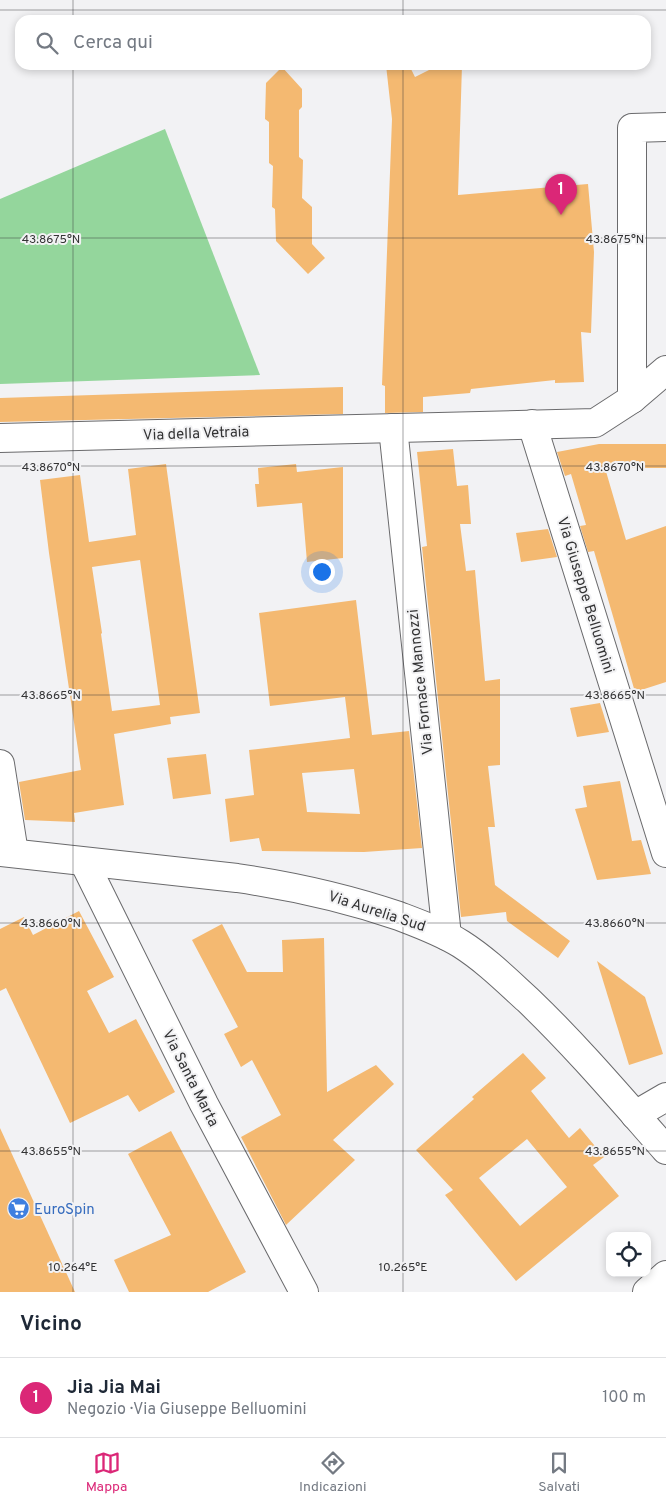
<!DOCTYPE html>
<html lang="it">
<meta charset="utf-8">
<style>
body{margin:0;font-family:Overpass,sans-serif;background:#f2f2f3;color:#1f2937}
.controls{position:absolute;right:15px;bottom:15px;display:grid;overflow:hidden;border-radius:10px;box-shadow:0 2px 8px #0003}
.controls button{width:45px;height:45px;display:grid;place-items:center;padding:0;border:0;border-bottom:1px solid #e0e1e3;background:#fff;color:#1f2937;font:25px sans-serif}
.you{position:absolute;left:321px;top:571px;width:18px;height:18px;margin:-12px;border:4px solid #fff;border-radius:50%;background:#1a73e8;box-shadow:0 0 0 8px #1a73e833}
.badge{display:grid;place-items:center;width:32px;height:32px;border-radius:50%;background:#db2777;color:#fff;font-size:16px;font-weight:700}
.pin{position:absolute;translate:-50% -41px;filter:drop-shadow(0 1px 2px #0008)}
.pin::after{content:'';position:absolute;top:26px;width:18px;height:15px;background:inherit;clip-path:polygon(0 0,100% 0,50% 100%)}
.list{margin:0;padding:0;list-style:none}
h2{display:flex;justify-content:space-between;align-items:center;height:65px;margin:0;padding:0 20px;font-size:21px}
h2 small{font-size:16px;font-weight:400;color:#747a83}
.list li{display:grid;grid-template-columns:32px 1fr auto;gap:15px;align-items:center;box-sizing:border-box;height:80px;padding:0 20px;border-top:1px solid #e0e1e3}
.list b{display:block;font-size:19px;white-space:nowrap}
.list p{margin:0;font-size:16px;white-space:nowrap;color:#747a83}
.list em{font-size:16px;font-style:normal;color:#747a83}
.icon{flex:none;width:28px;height:28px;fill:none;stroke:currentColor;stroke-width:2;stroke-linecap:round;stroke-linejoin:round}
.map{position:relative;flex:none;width:666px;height:1292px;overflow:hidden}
.search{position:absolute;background:#fff;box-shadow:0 2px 8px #0003;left:15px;right:15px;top:15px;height:55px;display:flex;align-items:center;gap:12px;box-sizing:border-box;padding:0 18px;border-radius:15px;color:#747a83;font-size:19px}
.sheet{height:145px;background:#fff}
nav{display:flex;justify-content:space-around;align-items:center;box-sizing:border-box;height:70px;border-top:1px solid #e0e1e3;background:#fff;font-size:14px;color:#747a83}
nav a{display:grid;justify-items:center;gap:2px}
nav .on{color:#db2777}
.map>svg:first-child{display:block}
.green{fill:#94d69c}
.building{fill:#f4b971;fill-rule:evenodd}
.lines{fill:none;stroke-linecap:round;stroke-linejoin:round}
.minor-casing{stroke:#6a6a6c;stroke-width:30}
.major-casing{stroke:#6a6a6c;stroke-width:30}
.minor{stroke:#fff;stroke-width:28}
.major{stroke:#fff;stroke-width:28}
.ticks{fill:none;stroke:#343435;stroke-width:1;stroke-opacity:0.45}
.labels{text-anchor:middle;stroke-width:4;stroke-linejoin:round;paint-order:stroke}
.street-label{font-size:15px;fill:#343435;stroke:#f2f2f4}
.shop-label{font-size:15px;fill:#366cbe;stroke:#f2f2f4;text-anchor:start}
.ticks-label{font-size:12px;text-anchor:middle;fill:#343435;stroke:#f2f2f4;stroke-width:4;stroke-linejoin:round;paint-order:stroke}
</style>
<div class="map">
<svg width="666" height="1292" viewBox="0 0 666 1292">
<rect width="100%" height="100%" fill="#f2f2f4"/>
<polygon class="green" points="165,129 260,375 0,384 0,199"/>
<g class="building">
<polygon points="386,65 409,65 415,77 439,65 462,65 458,195 588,184 594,252 591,333 581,332 584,382 555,383 555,380 471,389 470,393 423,397 423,412 385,413 385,386 382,385 392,119"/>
<polygon points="282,67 302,89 302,107 299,110 299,157 303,160 302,198 312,207 312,244 325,258 308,274 276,241 275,209 272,207 273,166 269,163 269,122 265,119 266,83"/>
<polygon points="343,387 343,414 0,422 0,398"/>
<polygon points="599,444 666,444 666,468 605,468 626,540 666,526 666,682 635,692 594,551 588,552 580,526 586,525 571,474 565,476 557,452"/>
<polygon points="453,449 457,486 468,485 471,524 460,524 466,571 475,570 485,681 500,679 500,765 488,766 495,827 488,827 495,885 570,941 558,958 507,921 506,912 461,917 422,547 427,546 417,452"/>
<path d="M166,464l34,249 -30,4 1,7 -57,10 10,71 -50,8 1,9 -50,-2 -6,-38 62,-12 -32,-217 -9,-73 40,-5 9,67 47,-7 -8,-66zM140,560l20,145 -48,6 -11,-77 1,-1 -10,-66z"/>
<polygon points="296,464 297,472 343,467 343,558 307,562 302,503 257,507 255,484 259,484 258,468"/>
<polygon points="548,529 557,557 521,562 516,533"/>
<path d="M356,600l16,135 37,-4 13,117 -58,4 -102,-1 -3,-13 -29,4 -5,-43 29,-4 -5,-45 101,-12 -5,-41 -75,9 -11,-93zM354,769l6,45 -53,-2 -5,-39z"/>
<polygon points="600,703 609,732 577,737 570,708"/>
<polygon points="206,754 211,794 173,799 167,758"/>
<polygon points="620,781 632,841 641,840 651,874 597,880 575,809 587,807 583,786"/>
<polygon points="79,911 114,977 87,991 109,1033 136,1019 175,1092 139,1112 128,1095 70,1123 6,988 0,991 0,929 24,917 33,935"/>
<polygon points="222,924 247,972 283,972 282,940 324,938 327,1092 376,1065 394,1084 333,1140 355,1160 286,1225 241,1137 281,1115 252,1060 241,1067 224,1034 238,1027 192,940"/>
<polygon points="597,961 645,997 663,1054 629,1065"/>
<path d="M523,1053l23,25 -15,13 38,47 11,-10 24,29 -11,8 26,31 -103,85 -71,-86 8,-5 -37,-40 58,-51 -2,-2zM527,1139l40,48 -47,39 -41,-48z"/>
<polygon points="0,1128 75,1292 0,1292"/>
<polygon points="171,1131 246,1272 208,1292 129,1292 114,1260 171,1235 128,1154"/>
</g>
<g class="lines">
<defs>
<g id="minor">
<polyline points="632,399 632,128 666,127"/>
<polyline points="532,424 666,853"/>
<polyline points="393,428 447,936"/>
<polyline points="0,438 595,423 632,399 666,370"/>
<polyline points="0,764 14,853"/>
<polyline points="84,862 204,1104 304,1292"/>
<polyline points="635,1115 666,1097"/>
<polyline points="647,1292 666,1275"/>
</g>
<path id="major" d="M0,852l237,26c55,8 109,20 162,38 21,8 43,16 62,28 25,16 45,36 67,56 49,47 93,99 138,150"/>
</defs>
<use href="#minor" class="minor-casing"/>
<use href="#major" class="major-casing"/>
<use href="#minor" class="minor"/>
<use href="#major" class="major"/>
</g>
<path class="ticks" d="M73,0v20M403,0v20M0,10h666M73,65v1227M403,65v1227M0,238h666M0,466h666M0,695h666M0,923h666M0,1151h666"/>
<defs>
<symbol id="supermarket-disc" viewBox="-11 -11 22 22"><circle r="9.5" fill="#3f7fe0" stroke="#f2f2f4"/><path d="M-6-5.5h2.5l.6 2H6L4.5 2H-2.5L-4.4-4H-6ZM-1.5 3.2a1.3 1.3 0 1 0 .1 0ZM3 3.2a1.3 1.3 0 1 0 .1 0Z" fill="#fff"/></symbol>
</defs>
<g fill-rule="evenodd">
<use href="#supermarket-disc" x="6" y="1196" width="25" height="25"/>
</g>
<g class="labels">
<g class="street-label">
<text transform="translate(196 433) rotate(-2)" y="5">Via della Vetraia</text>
<text transform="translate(586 595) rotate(73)" y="5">Via Giuseppe Belluomini</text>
<text transform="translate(420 682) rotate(-96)" y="5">Via Fornace Mannozzi</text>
<text transform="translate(377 911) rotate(18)" y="5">Via Aurelia Sud</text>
<text transform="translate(191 1078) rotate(63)" y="5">Via Santa Marta</text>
</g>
<g class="shop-label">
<text x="34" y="1214">EuroSpin</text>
</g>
</g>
<g class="ticks-label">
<text x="51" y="243">43.8675°N</text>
<text x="615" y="243">43.8675°N</text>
<text x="51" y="471">43.8670°N</text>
<text x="615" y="471">43.8670°N</text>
<text x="51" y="699">43.8665°N</text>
<text x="615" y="699">43.8665°N</text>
<text x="51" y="927">43.8660°N</text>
<text x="615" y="927">43.8660°N</text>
<text x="51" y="1155">43.8655°N</text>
<text x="615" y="1155">43.8655°N</text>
<text x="73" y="1271">10.264°E</text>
<text x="403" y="1271">10.265°E</text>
</g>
</svg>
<div class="controls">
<button><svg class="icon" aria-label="locate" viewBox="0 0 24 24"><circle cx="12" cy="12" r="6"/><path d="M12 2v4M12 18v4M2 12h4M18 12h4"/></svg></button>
</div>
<div class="you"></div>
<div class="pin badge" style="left:561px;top:215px">1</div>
<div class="search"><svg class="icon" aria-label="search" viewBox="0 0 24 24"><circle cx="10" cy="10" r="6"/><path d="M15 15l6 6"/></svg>Cerca qui</div>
</div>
<section class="sheet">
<h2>Vicino<small></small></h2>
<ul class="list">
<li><span class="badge">1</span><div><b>Jia Jia Mai</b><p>Negozio · Via Giuseppe Belluomini</p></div><em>100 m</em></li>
</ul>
</section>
<nav>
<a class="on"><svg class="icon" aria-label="map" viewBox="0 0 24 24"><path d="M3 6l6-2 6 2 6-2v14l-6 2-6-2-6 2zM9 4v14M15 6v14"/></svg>Mappa</a>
<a><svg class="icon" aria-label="directions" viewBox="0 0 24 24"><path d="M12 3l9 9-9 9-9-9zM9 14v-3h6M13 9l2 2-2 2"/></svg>Indicazioni</a>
<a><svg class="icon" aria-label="saved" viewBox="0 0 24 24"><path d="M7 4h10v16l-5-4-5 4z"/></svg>Salvati</a>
</nav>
